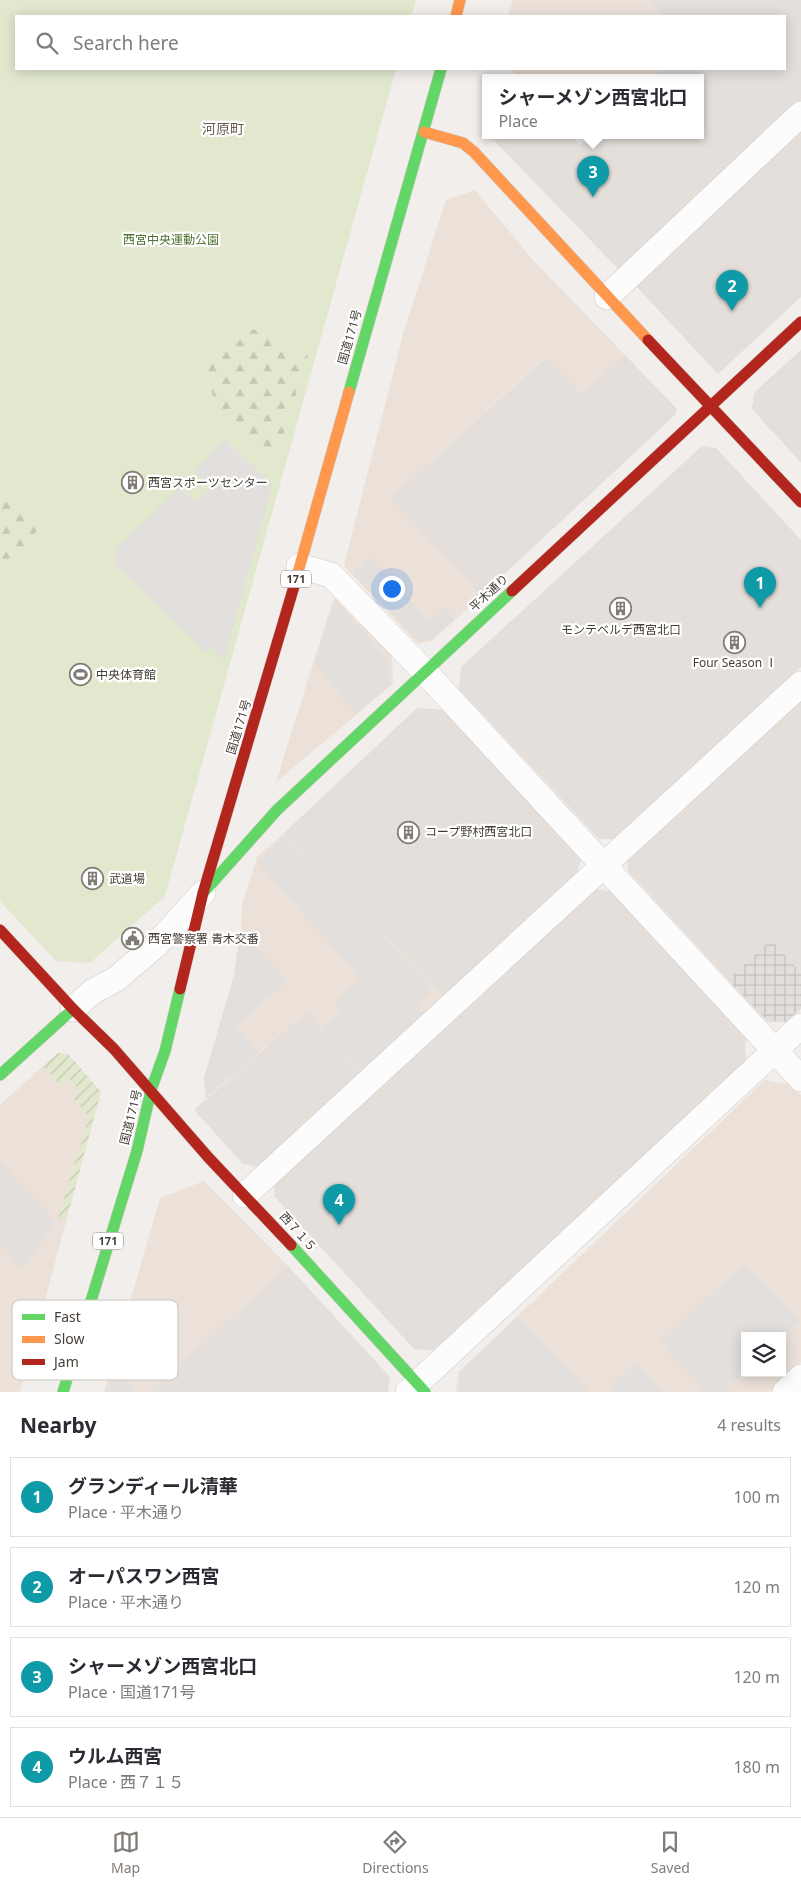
<!DOCTYPE html>
<meta charset="utf-8">
<style>
body{margin:0;font-family:"Noto Sans","Noto Sans JP",sans-serif;background:#f7f7f7;color:#2b2b33}
.controls{position:absolute;right:15px;bottom:15px;display:grid;overflow:hidden;border-radius:0px;box-shadow:0 2px 12px #0003}
.controls button{width:45px;height:45px;display:grid;place-items:center;padding:0;border:0;border-bottom:1px solid #e1e1e2;background:#fff;color:#2b2b33;font:25px sans-serif}
.you{position:absolute;left:391px;top:588px;width:18px;height:18px;margin:-12px;border:4px solid #fff;border-radius:50%;background:#1a73e8;box-shadow:0 0 0 8px #1a73e833}
.badge{display:grid;place-items:center;width:32px;height:32px;border-radius:50%;background:#827c77;color:#fff;font-size:16px;font-weight:700}
.pin{position:absolute;translate:-50% -41px;filter:drop-shadow(0 1px 2px #0008)}
.pin::after{content:'';position:absolute;top:26px;width:18px;height:15px;background:inherit;clip-path:polygon(0 0,100% 0,50% 100%)}
.popup{position:absolute;left:482px;top:74px;width:222px;height:65px;box-sizing:border-box;display:grid;place-content:center;border-radius:0px;background:#fff;filter:drop-shadow(0 1px 4px #0005);font-size:16px;white-space:nowrap;color:#7c7c81}
.popup b{font-size:19px;color:#2b2b33}
.popup::after{content:'';position:absolute;left:50%;top:100%;margin-left:-10px;border:10px solid transparent;border-top-color:#fff}
.list{margin:0;padding:0;list-style:none}
h2{display:flex;justify-content:space-between;align-items:center;height:65px;margin:0;padding:0 20px;font-size:21px}
h2 small{font-size:16px;font-weight:400;color:#7c7c81}
.list li{display:grid;grid-template-columns:32px 1fr auto;gap:15px;align-items:center;box-sizing:border-box;height:80px;margin:0 10px 10px;padding:0 10px;border:1px solid #e1e1e2;border-radius:0px}
.list b{display:block;font-size:19px;white-space:nowrap}
.list p{margin:0;font-size:16px;white-space:nowrap;color:#7c7c81}
.list em{font-size:16px;font-style:normal;color:#7c7c81}
.icon{flex:none;width:28px;height:28px;fill:none;stroke:currentColor;stroke-width:2;stroke-linecap:round;stroke-linejoin:round}
.map{position:relative;flex:none;width:801px;height:1392px;overflow:hidden}
.search{position:absolute;background:#fff;box-shadow:0 2px 12px #0003;left:15px;right:15px;top:15px;height:55px;display:flex;align-items:center;gap:12px;box-sizing:border-box;padding:0 18px;border-radius:0px;color:#7c7c81;font-size:19px}
.sheet{height:425px;background:#fff}
nav{display:flex;justify-content:space-around;align-items:center;box-sizing:border-box;height:70px;border-top:1px solid #e1e1e2;background:#fff;font-size:14px;color:#7c7c81}
nav a{display:grid;justify-items:center;gap:2px}
nav .on{color:#827c77}
.map>svg:first-child{display:block}
.residential{fill:#e4dfda}
.commercial{fill:#ebe1d8;fill-rule:evenodd}
.industrial{fill:url(#industrial-grid)}
.green{fill:#e1e8ce}
.forest{fill:url(#forest-firs)}
.garden{fill:url(#garden-furrows)}
.parking{fill:#e2dfdc}
.lines{fill:none;stroke-linecap:round;stroke-linejoin:round}
.street-casing{stroke:#ceccc9;stroke-width:26}
.fast-casing{stroke:#cfcac3;stroke-width:12}
.slow-casing{stroke:#cfcac3;stroke-width:12}
.jam-casing{stroke:#cfcac3;stroke-width:12}
.street{stroke:#fdfcfc;stroke-width:25}
.fast{stroke:#63d668;stroke-width:11}
.slow{stroke:#ff974d;stroke-width:11}
.jam{stroke:#b3261e;stroke-width:11}
.labels{text-anchor:middle;stroke-width:4.5;stroke-linejoin:round;paint-order:stroke}
.shield{fill:#fff;stroke:#7e7974;stroke-width:1}
.shield-label{font-size:11px;font-weight:bold;fill:#463f38}
.park-label{font-size:12px;fill:#517231;stroke:#fff}
.street-label{font-size:12px;fill:#463f38;stroke:#fff}
.poi-label{font-size:12px;fill:#463f38;stroke:#fff;text-anchor:start}
.neighbourhood-label{font-size:14px;fill:#685c50;stroke:#fff}
.key{fill:#fff;stroke:#c8c5c3;stroke-width:1}
.key-label{font-size:14px;fill:#463f38}
</style>
<div class="map">
<svg width="801" height="1392" viewBox="0 0 801 1392">
<defs>
<pattern id="industrial-grid" width="8" height="8" patternUnits="userSpaceOnUse" patternTransform="scale(1.25)"><rect width="8" height="8" fill="#e2dedb"/><path d="M0 4h8M4 0v8" fill="none" stroke="#c3c0bd"/></pattern>
<pattern id="forest-firs" width="22" height="20" patternUnits="userSpaceOnUse" patternTransform="scale(1.25)"><rect width="22" height="20" fill="#e1e8ce"/><path d="M5 1l3.5 6h-7zM16 11l3.5 6h-7z" fill="#c2c8b2"/></pattern>
<pattern id="garden-furrows" width="10" height="10" patternUnits="userSpaceOnUse" patternTransform="scale(1.25)"><rect width="10" height="10" fill="#e1e8ce"/><path d="M-1 1l2-2M0 10L10 0M9 11l2-2" fill="none" stroke="#c2c8b2"/></pattern>
</defs>
<rect width="100%" height="100%" fill="#f1eeeb"/>
<g class="residential">
<polygon points="650,0 801,0 801,104 622,273 490,136 572,136 580,145 589,136 700,136 700,78 652,78 662,69 785,69 785,16 664,16"/>
<polygon points="801,124 801,297 718,374 632,282"/>
<polygon points="801,350 801,463 752,408 755,392"/>
<polygon points="625,355 677,409 676,414 481,596 390,498 546,357 581,393"/>
<polygon points="702,446 716,448 801,540 801,667 613,839 599,839 459,689 461,667"/>
<polygon points="801,692 801,1009 787,1022 767,1022 628,871 627,855"/>
<polygon points="417,708 444,710 581,859 577,874 443,998 380,931 373,937 283,834"/>
<polygon points="591,888 607,891 612,888 748,1037 745,1042 746,1061 433,1351 414,1349 274,1196 275,1183"/>
<polygon points="307,1011 361,1074 260,1167 243,1164 196,1112 195,1109"/>
<polygon points="288,1266 390,1377 388,1392 148,1392"/>
</g>
<g class="commercial">
<polygon points="513,0 650,0 664,16 508,16"/>
<polygon points="510,69 662,69 652,78 519,78"/>
<polygon points="475,190 532,259 625,355 581,393 545,357 390,498 481,596 432,641 418,644 344,566 403,334 446,200"/>
<polygon points="334,597 360,625 362,623 392,654 393,684 276,782"/>
<polygon points="283,834 373,937 380,931 443,998 361,1074 307,1011 206,1098 204,1079 234,975 241,930 242,904 257,857"/>
<polygon points="58,1053 68,1054 101,1092 20,1392 0,1392 0,1105"/>
<path d="M765,1080l21,4 3,-2 12,13v267l-32,30h-313l3,-20zM745,1336h37v37h-37z"/>
<polygon points="204,1181 288,1266 148,1392 104,1392 160,1198"/>
</g>
<polygon class="industrial" points="771,940 801,973 801,1008 785,1022 768,1021 728,980"/>
<polygon class="green" points="0,0 416,0 411,16 16,16 16,69 396,69 165,896 90,963 56,961 0,901"/>
<g class="forest">
<polygon points="253,329 308,355 276,460 215,412 208,365"/>
<polygon points="21,498 42,524 16,556 0,561 0,503"/>
</g>
<polygon class="garden" points="58,1053 68,1054 101,1092 66,1221 58,1218 89,1117 73,1098 80,1091 70,1079 61,1086 43,1066"/>
<g class="parking">
<polygon points="637,201 665,232 621,270 594,240"/>
<polygon points="801,350 801,403 771,431 752,408 755,392"/>
<polygon points="225,439 272,485 224,660 210,646 206,652 114,563 116,549 180,487 195,502 212,488 194,472"/>
<polygon points="702,446 716,448 784,522 759,544 685,462"/>
<polygon points="370,557 429,621 445,608 454,619 431,639 418,641 353,572"/>
<polygon points="335,601 387,659 389,685 355,713 315,663"/>
<polygon points="510,622 587,703 556,733 479,651"/>
<polygon points="283,837 373,937 379,932 432,990 415,1006 423,1013 360,1071 323,1028 340,1012 335,1002 361,978 258,863"/>
<polygon points="801,885 801,966 753,914"/>
<polygon points="241,930 287,981 236,1026 258,1053 206,1098 204,1079 234,975"/>
<polygon points="508,988 576,1062 427,1197 503,1283 471,1313 340,1169 372,1142 359,1126"/>
<polygon points="0,1162 56,1222 22,1268 0,1244"/>
<polygon points="745,1263 800,1321 782,1338 782,1336 745,1336 745,1373 724,1392 706,1392 660,1342"/>
<polygon points="518,1317 590,1392 461,1392 460,1390 459,1372"/>
<polygon points="636,1363 663,1392 616,1392 610,1386"/>
<polygon points="115,1368 137,1392 108,1392"/>
</g>
<g class="lines">
<defs>
<g id="street">
<polyline points="607,297 801,114"/>
<polyline points="299,566 331,575 425,672 801,1079"/>
<polyline points="73,1009 92,992 116,979 156,945 203,893"/>
<polyline points="245,1195 801,684"/>
<polyline points="408,1392 801,1026"/>
<polyline points="785,1392 801,1377"/>
</g>
<g id="fast">
<polyline points="349,392 441,69"/>
<polyline points="203,893 277,810 512,591"/>
<polyline points="0,1075 73,1009"/>
<polyline points="291,1245 425,1392"/>
<polyline points="63,1392 137,1151 151,1090 165,1051 180,989"/>
</g>
<g id="slow">
<polyline points="456,16 460,0"/>
<polyline points="424,132 463,143 474,152 648,340"/>
<polyline points="295,583 349,392"/>
</g>
<g id="jam">
<polyline points="648,340 801,502"/>
<polyline points="512,591 801,322"/>
<polyline points="0,930 73,1009 114,1049 208,1157 291,1245"/>
<polyline points="180,989 203,893 295,583"/>
</g>
</defs>
<use href="#street" class="street-casing"/>
<use href="#fast" class="fast-casing"/>
<use href="#slow" class="slow-casing"/>
<use href="#jam" class="jam-casing"/>
<use href="#street" class="street"/>
<use href="#fast" class="fast"/>
<use href="#slow" class="slow"/>
<use href="#jam" class="jam"/>
</g>
<defs>
<symbol id="building-ring" viewBox="-11 -11 22 22"><circle r="9.5" fill="#fff" stroke="#827c77" stroke-width="1.5"/><path d="M-4-6H4V6H1V3H-1V6H-4ZM-2.5-4.3h1.7v1.8h-1.7ZM.8-4.3h1.7v1.8H.8ZM-2.5-1h1.7V.8h-1.7ZM.8-1h1.7V.8H.8Z" fill="#827c77"/></symbol>
<symbol id="stadium-ring" viewBox="-11 -11 22 22"><circle r="9.5" fill="#fff" stroke="#827c77" stroke-width="1.5"/><path d="M0-5a6.5 5 0 1 0 0 10a6.5 5 0 1 0 0-10ZM-3.5-1.8h7v3.6h-7Z" fill="#827c77"/></symbol>
<symbol id="civic-ring" viewBox="-11 -11 22 22"><circle r="9.5" fill="#fff" stroke="#827c77" stroke-width="1.5"/><path d="M-.6-6.5H3V-4.5H.6V-3L4-1V1h2V6H-6V1h2V-1L-.6-3ZM-1.2 2.5V6h2.4V2.5Z" fill="#827c77"/></symbol>
</defs>
<g fill-rule="evenodd">
<use href="#building-ring" x="120" y="470" width="25" height="25"/>
<use href="#building-ring" x="608" y="596" width="25" height="25"/>
<use href="#building-ring" x="722" y="630" width="25" height="25"/>
<use href="#stadium-ring" x="68" y="662" width="25" height="25"/>
<use href="#building-ring" x="396" y="820" width="25" height="25"/>
<use href="#building-ring" x="80" y="866" width="25" height="25"/>
<use href="#civic-ring" x="120" y="926" width="25" height="25"/>
</g>
<g class="labels">
<g class="shield">
<rect x="281" y="570.5" width="30" height="17" rx="4"/>
<rect x="93" y="1232.5" width="30" height="17" rx="4"/>
</g>
<g class="shield-label">
<text x="296" y="583">171</text>
<text x="108" y="1245">171</text>
</g>
<g class="park-label">
<text x="171" y="244">西宮中央運動公園</text>
</g>
<g class="street-label">
<text transform="translate(350 337) rotate(-74)" y="4">国道171号</text>
<text transform="translate(489 593) rotate(-43)" y="4">平木通り</text>
<text transform="translate(239 727) rotate(-73)" y="4">国道171号</text>
<text transform="translate(131 1117) rotate(-76)" y="4">国道171号</text>
<text transform="translate(298 1232) rotate(48)" y="4">西７１５</text>
</g>
<g class="poi-label">
<text x="148" y="487">西宮スポーツセンター</text>
<text x="621" y="634" text-anchor="middle">モンテベルデ西宮北口</text>
<text x="735" y="667" text-anchor="middle">Four Season Ⅰ</text>
<text x="96" y="679">中央体育館</text>
<text x="425" y="836">コープ野村西宮北口</text>
<text x="109" y="883">武道場</text>
<text x="148" y="943">西宮警察署 青木交番</text>
</g>
<g class="neighbourhood-label">
<text x="223" y="134">河原町</text>
</g>
</g>
<rect x="12" y="1300" width="166" height="80" rx="8" class="key"/>
<rect x="22" y="1314" width="23" height="6" fill="#63d668"/>
<rect x="22" y="1336" width="23" height="7" fill="#ff974d"/>
<rect x="22" y="1359" width="23" height="6" fill="#b3261e"/>
<g class="key-label">
<text x="54" y="1322">Fast</text>
<text x="54" y="1344">Slow</text>
<text x="54" y="1367">Jam</text>
</g>
</svg>
<div class="controls">
<button><svg class="icon" aria-label="layers" viewBox="0 0 24 24"><path d="M12 4l9 5-9 5-9-5zM3 14l9 5 9-5"/></svg></button>
</div>
<div class="you"></div>
<div class="pin badge" style="left:760px;top:608px;background:#0f9aa8">1</div>
<div class="pin badge" style="left:732px;top:311px;background:#0f9aa8">2</div>
<div class="pin badge" style="left:593px;top:197px;background:#0f9aa8">3</div>
<div class="popup"><b>シャーメゾン西宮北口</b>Place</div>
<div class="pin badge" style="left:339px;top:1225px;background:#0f9aa8">4</div>
<div class="search"><svg class="icon" aria-label="search" viewBox="0 0 24 24"><circle cx="10" cy="10" r="6"/><path d="M15 15l6 6"/></svg>Search here</div>
</div>
<section class="sheet">
<h2>Nearby<small>4 results</small></h2>
<ul class="list">
<li><span class="badge" style="background:#0f9aa8">1</span><div><b>グランディール清華</b><p>Place · 平木通り</p></div><em>100 m</em></li>
<li><span class="badge" style="background:#0f9aa8">2</span><div><b>オーパスワン西宮</b><p>Place · 平木通り</p></div><em>120 m</em></li>
<li><span class="badge" style="background:#0f9aa8">3</span><div><b>シャーメゾン西宮北口</b><p>Place · 国道171号</p></div><em>120 m</em></li>
<li><span class="badge" style="background:#0f9aa8">4</span><div><b>ウルム西宮</b><p>Place · 西７１５</p></div><em>180 m</em></li>
</ul>
</section>
<nav>
<a class="on"><svg class="icon" aria-label="map" viewBox="0 0 24 24"><path d="M3 6l6-2 6 2 6-2v14l-6 2-6-2-6 2zM9 4v14M15 6v14"/></svg>Map</a>
<a><svg class="icon" aria-label="directions" viewBox="0 0 24 24"><path d="M12 3l9 9-9 9-9-9zM9 14v-3h6M13 9l2 2-2 2"/></svg>Directions</a>
<a><svg class="icon" aria-label="saved" viewBox="0 0 24 24"><path d="M7 4h10v16l-5-4-5 4z"/></svg>Saved</a>
</nav>
